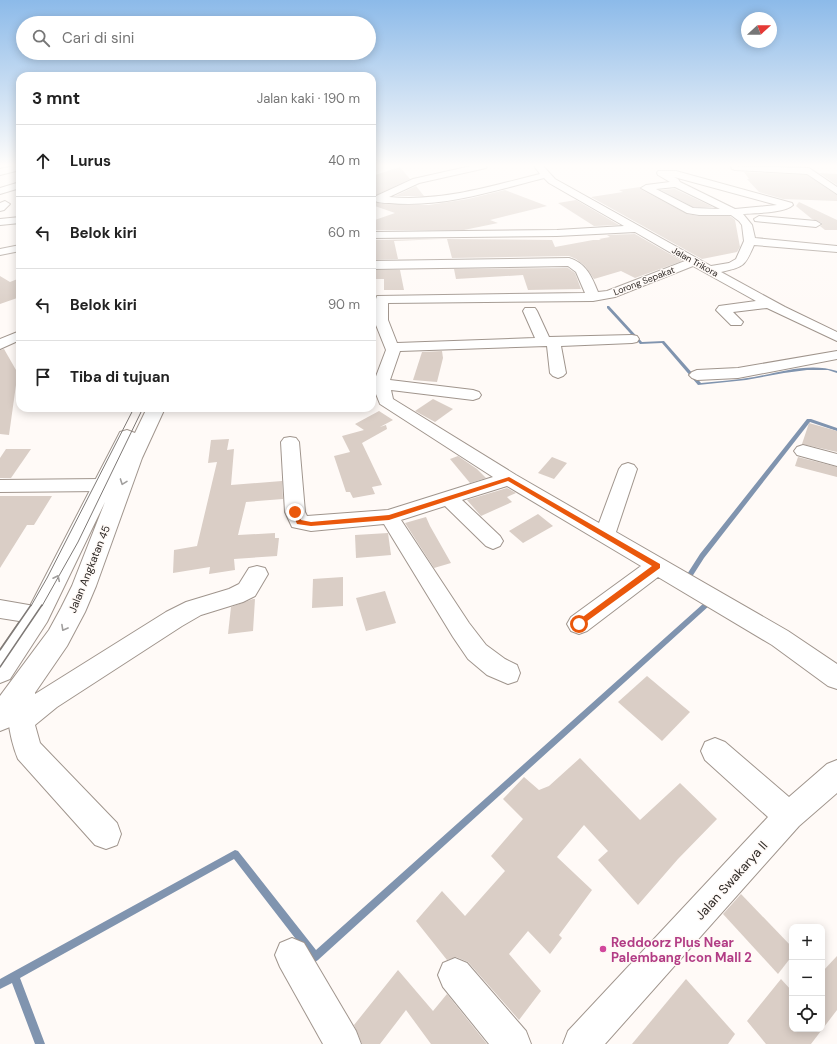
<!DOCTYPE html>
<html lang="id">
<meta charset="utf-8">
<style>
body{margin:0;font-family:"DM Sans",sans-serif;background:#f6f6f6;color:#222}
.controls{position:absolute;right:12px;bottom:12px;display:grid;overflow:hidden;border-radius:8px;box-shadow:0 2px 10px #0003}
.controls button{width:36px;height:36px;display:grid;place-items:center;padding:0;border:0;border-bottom:1px solid #e0e0e0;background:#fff;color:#222;font:20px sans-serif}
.compass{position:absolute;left:741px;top:12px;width:36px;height:36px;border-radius:50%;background:#fff;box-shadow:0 2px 10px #0003;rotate:69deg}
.stop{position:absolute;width:12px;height:12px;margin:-9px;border:3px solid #ea580c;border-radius:50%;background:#fff}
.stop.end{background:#ea580c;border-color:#fff;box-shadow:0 1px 4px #0008}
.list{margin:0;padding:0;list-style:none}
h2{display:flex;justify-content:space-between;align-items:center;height:52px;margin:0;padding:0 16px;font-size:17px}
h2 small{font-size:13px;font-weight:400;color:#767676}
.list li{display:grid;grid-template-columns:26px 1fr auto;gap:12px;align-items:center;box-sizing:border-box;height:72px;padding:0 16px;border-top:1px solid #e0e0e0}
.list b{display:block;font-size:15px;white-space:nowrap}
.list em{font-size:13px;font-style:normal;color:#767676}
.icon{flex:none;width:22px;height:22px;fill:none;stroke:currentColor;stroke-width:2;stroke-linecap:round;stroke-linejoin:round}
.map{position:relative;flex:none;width:837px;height:1044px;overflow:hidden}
.search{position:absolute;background:#fff;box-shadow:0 2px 10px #0003;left:16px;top:16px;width:360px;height:44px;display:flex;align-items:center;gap:10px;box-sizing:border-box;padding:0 14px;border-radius:22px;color:#767676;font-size:15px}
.panel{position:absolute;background:#fff;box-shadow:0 2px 10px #0003;left:16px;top:72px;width:360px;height:340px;border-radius:12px}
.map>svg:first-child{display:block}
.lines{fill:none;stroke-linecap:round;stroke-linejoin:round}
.stream{fill:#8094af;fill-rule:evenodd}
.building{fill:#dacec6}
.minor-casing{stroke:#a0958d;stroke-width:2}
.major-casing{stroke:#a0958d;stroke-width:2}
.minor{fill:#fff;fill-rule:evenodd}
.major{fill:#fff;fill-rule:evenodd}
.tram-far1{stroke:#7e7976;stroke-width:1}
.tram{stroke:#7e7976;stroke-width:1.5}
.oneway{stroke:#a09e9d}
.route{fill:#ea580c}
.hotel-dot{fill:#d1479c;stroke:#fffaf7;stroke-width:1.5}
.labels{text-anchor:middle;stroke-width:3;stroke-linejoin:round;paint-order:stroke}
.far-street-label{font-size:9px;fill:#2d2825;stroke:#fffaf7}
.street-label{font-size:11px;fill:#2d2825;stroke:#fffaf7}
.near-street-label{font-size:13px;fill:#2d2825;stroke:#fffaf7}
.near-hotel-label{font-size:13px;font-weight:bold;fill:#b23c85;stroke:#fffaf7;text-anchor:start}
</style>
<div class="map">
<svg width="837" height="1044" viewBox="0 0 837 1044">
<rect width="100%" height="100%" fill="#fffaf7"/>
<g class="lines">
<g class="stream">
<path d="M607,306h2l33,36 22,-1 37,42c18,-2 35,-3 53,-6 27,-5 56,-15 83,-6v2l-9,-3h-21l-23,3 -38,7 -48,5 -36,-42 -22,1 -33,-36z"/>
<polygon points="807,419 811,419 837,428 837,431 810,422 704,558 688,583 684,583 683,581 684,579 700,554"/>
<path d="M704,599c3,-1 5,1 7,4l-1,2 -392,355 -3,2 -3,-2 -78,-101 -214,119 25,66h-10l-23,-61 -12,6v-10l235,-129 3,1 78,99 388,-347 -1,-2z"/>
</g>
</g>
<g class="building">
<polygon points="400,167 410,179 372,197 372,176"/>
<polygon points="744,172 807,175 837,195 837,201 783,199 759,192 747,179 749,179"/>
<polygon points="819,173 837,174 837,185"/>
<polygon points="416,186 424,196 395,196"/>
<polygon points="640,187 640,189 687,214 699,216 730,216 735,220 740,247 737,252 702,259 591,197 623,192 619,190"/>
<polygon points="675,189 713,207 693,207 661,190"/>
<polygon points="505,190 547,206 490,220 498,223 464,230 372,230 372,221 395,213 372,205 372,201 382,204 429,205 468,199"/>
<polygon points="576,200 619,225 594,226 558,203"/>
<polygon points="799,202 837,220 837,230 825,230 820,226 822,225 822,223 812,219 796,206"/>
<polygon points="635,234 682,261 635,278 621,271 594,279 585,266 576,259 569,256 452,258 447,239 552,240 555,247 593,240 601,240 599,239 610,237 607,235"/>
<polygon points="372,239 372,240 443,239 394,241 398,259 372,260"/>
<polygon points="568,268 575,273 581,289 528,290 523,275 456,279 454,269"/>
<polygon points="372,270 400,270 404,290 384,290 384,279 372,279"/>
<polygon points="0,276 10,282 20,278 20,297 0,304"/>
<polygon points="4,349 20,377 20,384 16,385 9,435 0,434 0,350"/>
<polygon points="442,351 443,358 437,382 413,380 422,352"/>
<polygon points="433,399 453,409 435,422 415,411"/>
<polygon points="379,411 393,420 380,427 386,425 387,429 362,443 382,485 372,487 375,494 353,498 350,492 346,492 334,456 350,452 342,436 364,430 355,424"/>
<polygon points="809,423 837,431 837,452 802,444"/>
<polygon points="229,439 227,450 234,449 231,485 282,481 283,499 246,502 238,535 275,533 275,538 279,538 277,556 234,559 235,570 209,574 210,567 173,573 174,550 197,546 217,462 208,463 211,440"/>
<polygon points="6,449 31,449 11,478 0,478 0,458"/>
<polygon points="458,456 477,469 486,478 470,483 450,459"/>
<polygon points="552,457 567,463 554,479 538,473"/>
<polygon points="798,457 837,467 837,477 795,466"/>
<polygon points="507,488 516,493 507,497 512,502 481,516 467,500"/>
<polygon points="0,496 52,496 34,525 27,525 0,568"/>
<polygon points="538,514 553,526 523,543 509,531"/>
<polygon points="426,517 430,526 451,563 434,568 405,523"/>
<polygon points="388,533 391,555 356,558 355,535"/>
<polygon points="343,577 343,606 312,608 313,579"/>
<polygon points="385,591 396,623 366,631 356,598"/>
<polygon points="253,599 255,599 253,631 228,634 231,607"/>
<polygon points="647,676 690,712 662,741 618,702"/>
<polygon points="580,758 640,820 680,783 717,819 678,859 638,905 598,860 608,851 584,825 557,857 592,890 559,935 562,938 550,954 528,931 509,954 541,991 519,1020 468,962 456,957 447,960 416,921 442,891 465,916 505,871 491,856 523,819 503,799 524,777 539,790 549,786"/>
<polygon points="741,894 792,947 792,956 778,974 723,914"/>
<polygon points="837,956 837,1010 811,1044 766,1044 747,1021 781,979 792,991 792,1029 822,1029 822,972"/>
<polygon points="398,970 433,1011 447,994 487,1044 431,1044 406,1010 380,1044 362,1044 354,1025"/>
<polygon points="686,979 735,1034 728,1044 632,1044"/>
</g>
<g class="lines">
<defs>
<g id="minor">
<polygon points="13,166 20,166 20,170 0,175 0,169"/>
<path d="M471,166h16l-1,2 -67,15 -30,14c52,5 101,-11 151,-23l-6,-8h9l12,13 156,87 18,-3 7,-4 8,-18 -2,-16 -3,-4 -8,-6h-32l-12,-2 -46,-25 5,-3 24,-3 -12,-7 -1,-2 1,-2h18l116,32 1,2c-8,8 -38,8 -50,9l9,11 3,13 82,8v6l-83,-7c-9,21 -10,22 -33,27l64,35 52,25v9l-70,-33 -34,4 10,10 -2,3h-10l-15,-15 3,-4 37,-5 -63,-35 -78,31 -22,4 -205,2v17l9,23 138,-5 -12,-27 2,-3h10l2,3 12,26 83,-2 5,1 2,3 -2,3 -5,1 -71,3 5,27 -3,3 -5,2 -5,-2 -3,-3 -3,-27 -147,5 -10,29 83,10 6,2 2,3 -2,3 -6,2 -82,-10 2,9 123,76 83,48 20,-54 3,-4 6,-2 6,2 3,4 -21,63 172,99 49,33v25l-9,-3 -56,-41 -114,-68 -71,54 -8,3 -8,-3 -4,-7 4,-7 70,-51 -134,-80 -45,14 38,36 3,5 -3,5 -7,3 -7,-3 -41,-40 -44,14 68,103 17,22 19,14 12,6 3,8 -3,8 -9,3 -21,-9 -19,-16 -15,-22 -69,-113 -73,7 -19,-4 -7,-15 -4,-70 3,-4 6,-1 6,1 3,4 6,70 2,4 81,-6 105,-33 -113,-73 -6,-15h-2v-10h3l11,-29 -12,-30 2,-21 1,-3 208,-3 -9,-21 -8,-6 -196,3v-8l197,-3c17,5 23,19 29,34l9,-1 78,-30 -50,-29 -78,4 -185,2v-6l185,-2 67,-4 -75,-43 -5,-5c-51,13 -101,30 -155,25 -5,0 -13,0 -17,-4l2,-2 39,-18zM674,177l103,28 -42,4 -55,-27 -2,-3zM675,187l45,22 -27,-1 -37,-19z"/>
<polygon points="731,166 809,168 837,187 837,194 807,174 735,170 732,169"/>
<polygon points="20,182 20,188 0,194 0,188"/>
<polygon points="5,201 10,204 4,210 0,211 0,203"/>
<polygon points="759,216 816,221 821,224 816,227 755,221 754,219"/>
<polygon points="20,217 20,223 0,225 0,219"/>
<polygon points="20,245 20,251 0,255 0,249"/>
<polygon points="20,331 20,340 0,349 0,339"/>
<polygon points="837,351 837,359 738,378 697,380 692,378 689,375 692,372 697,370 738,368"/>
<polygon points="803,445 837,454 837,466 797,455 794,451 797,447"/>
<polygon points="102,479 109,481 111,485 109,489 102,491 0,492 0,480"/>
<path d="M257,566l8,2 3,6 -13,22 -12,6 -42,13 -19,11 -125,81 -22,18 5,18 77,80 4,11 -4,11 -11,4 -11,-4 -77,-86c-9,-22 -15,-56 -5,-79l9,-3 9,3 4,8v6l131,-82 20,-10 43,-13 10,-5 10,-16z"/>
<polygon points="0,600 46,608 49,615 46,622 38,624 0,618"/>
<polygon points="715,738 725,742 789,797 827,764 837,760 837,793 799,826 605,1044 563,1044 568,1031 768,817 705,760 701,751 705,742"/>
<polygon points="292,938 304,943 356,1031 361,1044 323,1044 280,967 275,955 280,943"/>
<polygon points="455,958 467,963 526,1031 531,1044 489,1044 443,987 438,975 443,963"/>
</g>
<polygon id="major" points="147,408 165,408 142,458 96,586 85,612 67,646 19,716 10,727 0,731 0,696 49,630 61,608 72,586 105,502 47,622 10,679 0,683 0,650 29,608 118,436 120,432 127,430 135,433"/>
</defs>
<use href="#minor" class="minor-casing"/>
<use href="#major" class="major-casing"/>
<use href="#minor" class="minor"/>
<use href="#major" class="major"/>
<g class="tram-far1">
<polyline points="31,606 47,578 134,408"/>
<polyline points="42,606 78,542 143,408"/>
</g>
<g class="tram">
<polyline points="0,650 31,605"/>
<polyline points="0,667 42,605"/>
</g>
</g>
<defs><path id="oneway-chevron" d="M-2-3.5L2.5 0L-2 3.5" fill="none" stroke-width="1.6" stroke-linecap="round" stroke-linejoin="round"/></defs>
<g class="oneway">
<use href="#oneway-chevron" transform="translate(123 482) rotate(110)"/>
<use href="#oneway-chevron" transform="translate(57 578) rotate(-64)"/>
<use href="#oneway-chevron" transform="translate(64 628) rotate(119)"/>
</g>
<linearGradient id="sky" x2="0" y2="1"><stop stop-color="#8cbae9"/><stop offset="0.53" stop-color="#fffdfb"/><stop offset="1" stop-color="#fffdfb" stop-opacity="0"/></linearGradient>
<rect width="837" height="312" fill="url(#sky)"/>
<polygon class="route" points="509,477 660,564 660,568 579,627 575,624 576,622 652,566 508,481 389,520 311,526 297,524 292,512 293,511 297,511 301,520 311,522 389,515"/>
<circle class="hotel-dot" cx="603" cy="949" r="4"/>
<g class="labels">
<g class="far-street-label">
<text transform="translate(695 262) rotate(29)" y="3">Jalan Trikora</text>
<text transform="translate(644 281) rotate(-21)" y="3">Lorong Sepakat</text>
</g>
<g class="street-label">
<text transform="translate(89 569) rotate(-68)" y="4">Jalan Angkatan 45</text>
</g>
<g class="near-street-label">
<text transform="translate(731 880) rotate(-48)" y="5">Jalan Swakarya II</text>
</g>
<g class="near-hotel-label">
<text x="611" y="947">Reddoorz Plus Near<tspan x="611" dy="15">Palembang Icon Mall 2</tspan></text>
</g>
</g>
</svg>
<div class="controls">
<button>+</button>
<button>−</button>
<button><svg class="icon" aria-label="locate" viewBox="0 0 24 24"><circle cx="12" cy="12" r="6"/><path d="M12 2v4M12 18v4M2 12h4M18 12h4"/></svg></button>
</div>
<svg class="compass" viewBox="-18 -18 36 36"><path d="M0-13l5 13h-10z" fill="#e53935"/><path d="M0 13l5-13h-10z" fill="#767676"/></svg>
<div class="stop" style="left:579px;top:624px"></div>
<div class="stop end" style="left:295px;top:512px"></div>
<div class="search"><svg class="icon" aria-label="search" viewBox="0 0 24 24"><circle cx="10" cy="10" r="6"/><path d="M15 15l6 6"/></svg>Cari di sini</div>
<section class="panel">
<h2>3 mnt<small>Jalan kaki · 190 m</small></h2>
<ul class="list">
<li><svg class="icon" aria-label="ahead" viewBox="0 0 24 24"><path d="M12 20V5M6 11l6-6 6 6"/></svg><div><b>Lurus</b></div><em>40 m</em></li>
<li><svg class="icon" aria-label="left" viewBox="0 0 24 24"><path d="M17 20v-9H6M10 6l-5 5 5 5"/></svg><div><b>Belok kiri</b></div><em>60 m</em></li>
<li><svg class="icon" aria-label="left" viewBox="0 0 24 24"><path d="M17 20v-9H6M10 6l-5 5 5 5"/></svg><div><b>Belok kiri</b></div><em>90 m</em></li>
<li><svg class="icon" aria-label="arrive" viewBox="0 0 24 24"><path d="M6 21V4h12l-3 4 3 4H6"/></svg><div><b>Tiba di tujuan</b></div></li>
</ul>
</section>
</div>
